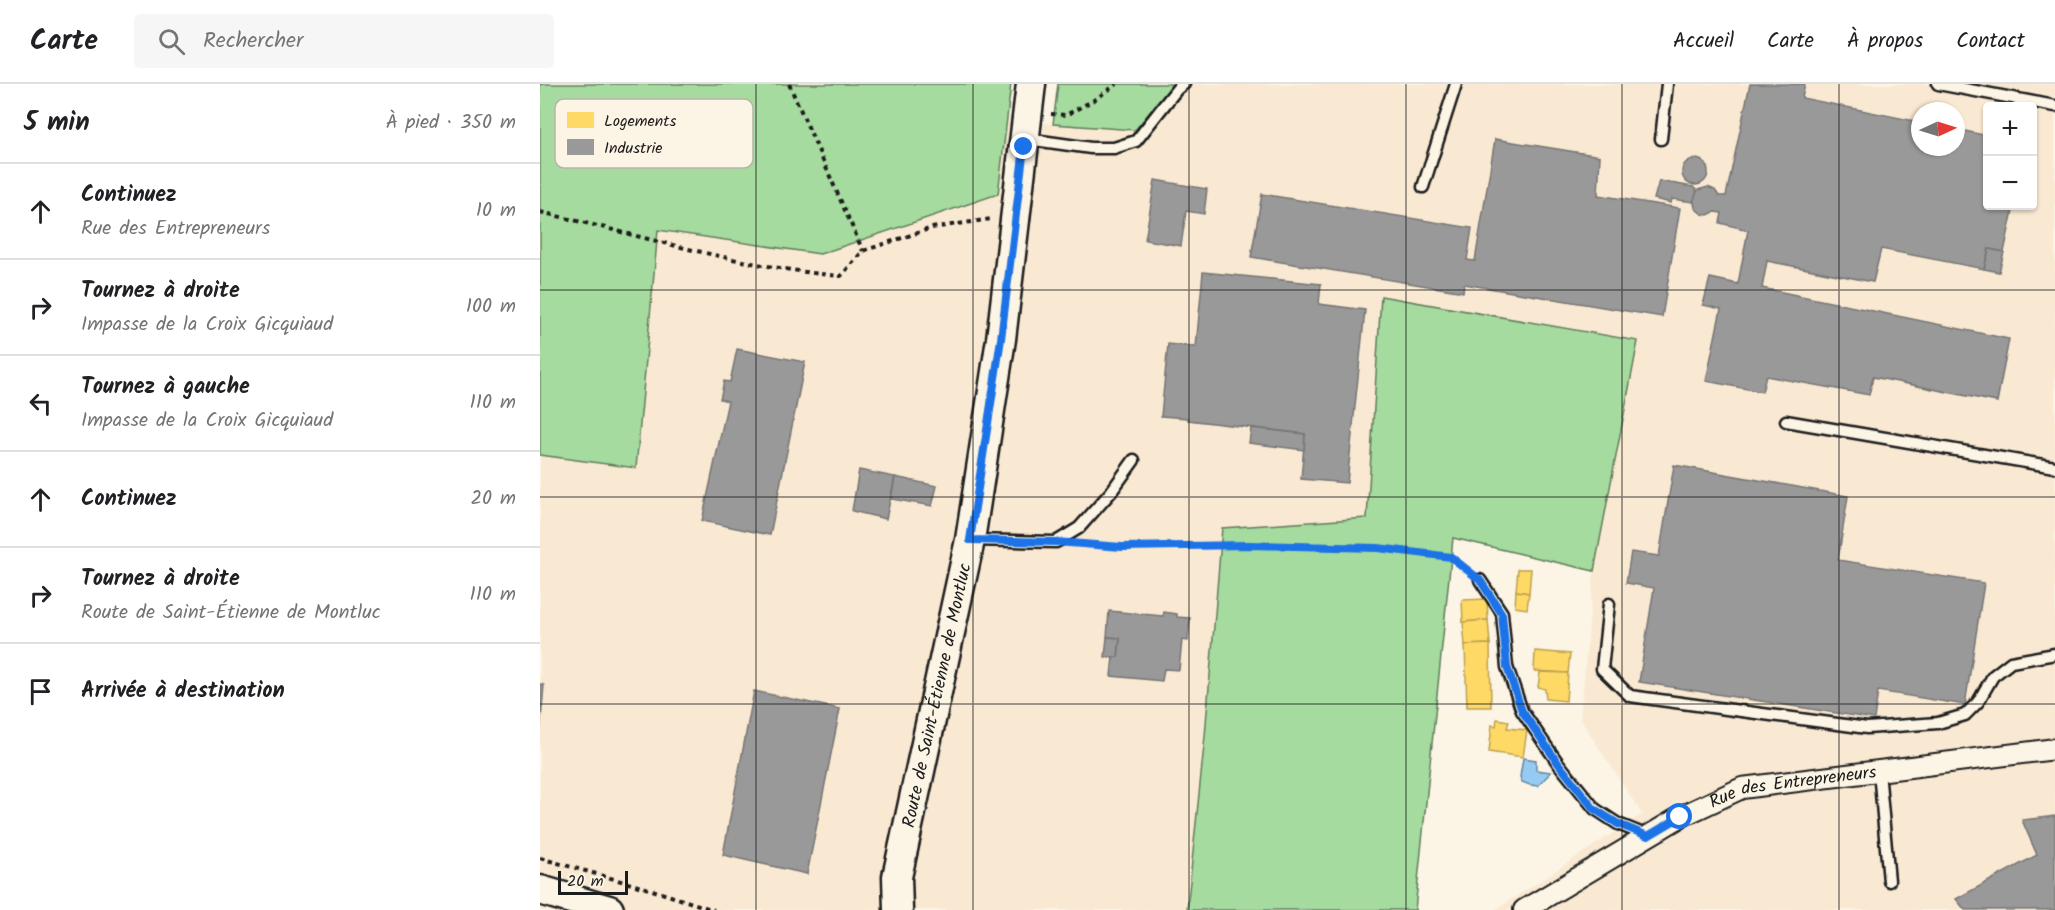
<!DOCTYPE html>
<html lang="fr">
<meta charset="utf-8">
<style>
body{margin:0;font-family:Kalam,sans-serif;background:#f6f6f6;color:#202124}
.controls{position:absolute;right:18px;top:18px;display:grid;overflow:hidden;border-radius:6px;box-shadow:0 2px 4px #0004}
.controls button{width:54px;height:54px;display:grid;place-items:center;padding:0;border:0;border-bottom:2px solid #e0e0e0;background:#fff;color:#202124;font:30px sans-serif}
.compass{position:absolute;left:1371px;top:18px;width:54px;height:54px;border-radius:50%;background:#fff;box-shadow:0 2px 4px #0004;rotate:86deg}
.scale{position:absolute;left:18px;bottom:15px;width:70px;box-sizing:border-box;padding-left:6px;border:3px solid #1c1c1c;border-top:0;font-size:16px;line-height:21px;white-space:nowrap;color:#1c1c1c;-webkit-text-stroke:4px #fcf5e5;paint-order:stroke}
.stop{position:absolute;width:18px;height:18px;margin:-14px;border:4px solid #1a73e8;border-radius:50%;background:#fff}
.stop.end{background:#1a73e8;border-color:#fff;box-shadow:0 2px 6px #0008}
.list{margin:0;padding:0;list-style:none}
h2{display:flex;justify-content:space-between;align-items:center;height:78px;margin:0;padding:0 24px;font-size:26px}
h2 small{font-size:20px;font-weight:400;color:#757577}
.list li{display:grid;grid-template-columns:39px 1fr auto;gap:18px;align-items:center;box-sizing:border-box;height:96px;padding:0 24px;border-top:2px solid #e0e0e0}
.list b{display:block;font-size:22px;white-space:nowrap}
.list p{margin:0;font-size:20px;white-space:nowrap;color:#757577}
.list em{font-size:20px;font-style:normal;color:#757577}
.icon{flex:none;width:33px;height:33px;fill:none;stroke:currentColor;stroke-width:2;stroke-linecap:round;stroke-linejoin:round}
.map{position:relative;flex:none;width:1515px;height:826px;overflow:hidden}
header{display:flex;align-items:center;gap:36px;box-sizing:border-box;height:84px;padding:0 30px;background:#fff;border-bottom:2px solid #e0e0e0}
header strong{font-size:28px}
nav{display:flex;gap:33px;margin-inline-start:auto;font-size:21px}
.search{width:420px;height:54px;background:#f6f6f6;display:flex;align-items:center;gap:15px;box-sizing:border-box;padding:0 21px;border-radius:6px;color:#757577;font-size:22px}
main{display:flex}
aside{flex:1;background:#fff}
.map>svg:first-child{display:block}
.built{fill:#fae9d2;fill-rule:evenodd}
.green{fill:#a5db9e;stroke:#607c5d;stroke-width:1.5}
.water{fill:#95cbf3;stroke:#65859d;stroke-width:1.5}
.homes{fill:#ffd966;stroke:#bba050;stroke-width:1.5}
.industry{fill:#999;stroke:#747474;stroke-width:1.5}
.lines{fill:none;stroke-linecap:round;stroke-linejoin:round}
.lane-casing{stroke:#1c1c1c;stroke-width:15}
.street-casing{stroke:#1c1c1c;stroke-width:24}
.secondary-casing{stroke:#1c1c1c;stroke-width:33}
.path{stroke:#1c1c1c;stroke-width:4;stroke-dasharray:4.5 4.5;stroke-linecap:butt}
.lane{stroke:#fcf5e5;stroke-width:10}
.street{stroke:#fcf5e5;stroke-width:20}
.secondary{stroke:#fcf5e5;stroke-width:28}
.route{stroke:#1a73e8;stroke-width:8}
.grid{fill:none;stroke:#1c1c1c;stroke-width:1.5;stroke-opacity:0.55}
.labels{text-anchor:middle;stroke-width:6;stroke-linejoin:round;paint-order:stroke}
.street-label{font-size:18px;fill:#1c1c1c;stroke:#fcf5e5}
.key{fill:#fcf5e5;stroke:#b9b4a9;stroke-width:1.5}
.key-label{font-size:16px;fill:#1c1c1c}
</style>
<header>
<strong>Carte</strong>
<div class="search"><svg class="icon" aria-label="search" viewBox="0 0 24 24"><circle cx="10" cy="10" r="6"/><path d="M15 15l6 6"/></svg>Rechercher</div>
<nav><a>Accueil</a><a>Carte</a><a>À propos</a><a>Contact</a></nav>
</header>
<main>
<aside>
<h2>5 min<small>À pied · 350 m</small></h2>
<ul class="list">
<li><svg class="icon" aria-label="ahead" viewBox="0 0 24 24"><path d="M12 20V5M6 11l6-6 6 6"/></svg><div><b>Continuez</b><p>Rue des Entrepreneurs</p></div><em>10 m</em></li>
<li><svg class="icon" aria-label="right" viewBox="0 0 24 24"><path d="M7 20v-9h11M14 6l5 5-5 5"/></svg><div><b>Tournez à droite</b><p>Impasse de la Croix Gicquiaud</p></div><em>100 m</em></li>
<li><svg class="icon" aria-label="left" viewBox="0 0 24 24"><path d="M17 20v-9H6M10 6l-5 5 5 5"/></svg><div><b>Tournez à gauche</b><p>Impasse de la Croix Gicquiaud</p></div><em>110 m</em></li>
<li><svg class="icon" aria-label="ahead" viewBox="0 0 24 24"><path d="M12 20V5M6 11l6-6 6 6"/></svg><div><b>Continuez</b></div><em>20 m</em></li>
<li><svg class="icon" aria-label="right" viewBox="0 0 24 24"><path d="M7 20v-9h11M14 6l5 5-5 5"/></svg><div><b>Tournez à droite</b><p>Route de Saint-Étienne de Montluc</p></div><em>110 m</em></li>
<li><svg class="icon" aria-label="arrive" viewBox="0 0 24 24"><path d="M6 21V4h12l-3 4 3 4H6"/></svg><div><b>Arrivée à destination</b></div></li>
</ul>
</aside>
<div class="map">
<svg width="1515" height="826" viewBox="0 0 1515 826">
<rect width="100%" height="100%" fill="#fcf5e5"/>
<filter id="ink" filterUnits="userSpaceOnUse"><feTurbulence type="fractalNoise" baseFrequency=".0167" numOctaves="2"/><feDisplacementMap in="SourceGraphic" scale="12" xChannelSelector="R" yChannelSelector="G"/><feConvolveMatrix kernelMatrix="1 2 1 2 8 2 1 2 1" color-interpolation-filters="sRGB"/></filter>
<g filter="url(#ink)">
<path class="built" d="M633,0h882v826h-560l147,-96 -62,-95 14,-148 44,-229 -257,-46 -14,222 -162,218 -18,174h-647v-455l96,12 22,-237 162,24 178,-60 10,-77 45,7 81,6zM1448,22h44v100h-44zM1380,27h36v36h-36z"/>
<g class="green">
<polygon points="0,0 471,0 458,110 280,170 118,146 96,384 0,371"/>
<polygon points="518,0 633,0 595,46 513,40"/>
<polygon points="841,212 1098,257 1054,487 913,454 875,826 647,826 665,652 682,444 827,434"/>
</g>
<polygon class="water" points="983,674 996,676 996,686 1011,688 998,702 990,701 982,698 980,693"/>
<g class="homes">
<polygon points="978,485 991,485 989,509 976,507"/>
<polygon points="976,507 989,509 987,525 975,523"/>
<polygon points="947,515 948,536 923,538 922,516"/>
<polygon points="948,536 950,560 925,561 923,538"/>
<polygon points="950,560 951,623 927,623 925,561"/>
<polygon points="995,567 1030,570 1028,589 994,587"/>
<polygon points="1000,588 1028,589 1026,617 1006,615 1005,605 998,603"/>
<polygon points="957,635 969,637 967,644 987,646 983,673 949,668 952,641 956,642"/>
</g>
<g class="industry">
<polygon points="1210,0 1265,0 1262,14 1380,38 1380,63 1416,63 1416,45 1448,52 1448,122 1474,122 1464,168 1449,165 1444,185 1341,165 1333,198 1227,177 1222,204 1469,255 1457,318 1333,293 1329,311 1226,292 1222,308 1166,297 1181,225 1163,221 1170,194 1198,200 1208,146 1180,139 1182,129 1174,128 1168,131 1162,130 1155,124 1153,114 1158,106 1168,103 1175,106 1179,112 1186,112"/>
<polygon points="955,55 1060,72 1058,111 1140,124 1122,233 924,200 923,208 711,173 722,110 932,144 927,176 935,177"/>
<circle cx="1155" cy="88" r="13"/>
<polygon points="615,96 667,105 664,130 646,127 641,162 605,156"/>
<polygon points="1119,97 1153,103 1157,107 1153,118 1132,115 1131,119 1114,115"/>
<polygon points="1449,165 1464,168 1459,188 1444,185"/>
<polygon points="663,188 781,200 779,220 825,226 807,399 761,395 765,350 648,336 648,334 621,332 628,260 656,263"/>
<polygon points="197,265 265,278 230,451 162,437 188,317 180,315 184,297 190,298"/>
<polygon points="711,344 765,350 764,366 709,359"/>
<polygon points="1134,381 1308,412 1298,476 1444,499 1425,621 1338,607 1334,635 1099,598 1114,504 1086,499 1091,468 1119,472"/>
<polygon points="319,386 355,393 346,435 312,427"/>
<polygon points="355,393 397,402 392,422 351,415"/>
<polygon points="569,527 623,532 624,528 637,530 637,533 650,534 648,557 642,556 639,586 624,585 622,597 571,592 573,573 578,573 580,554 567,553"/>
<polygon points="567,553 580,554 578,573 565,573"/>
<polygon points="0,600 4,601 0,648"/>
<polygon points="214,607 300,625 267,790 183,771"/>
<polygon points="1515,732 1515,826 1425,826 1416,815 1497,771 1482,736"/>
</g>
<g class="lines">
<defs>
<g id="lane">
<polyline points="1398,0 1515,22"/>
<polyline points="487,55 551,64 574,64 596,57 637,5 644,0"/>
<polyline points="1121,55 1127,0"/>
<polyline points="883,103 916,0"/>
<polyline points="1246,337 1515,383"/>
<polyline points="430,456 516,458 539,444 571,408 594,376"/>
<polyline points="940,496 962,529 967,583 982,627 1018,679 1055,725 1078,740 1108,752"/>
<polyline points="1069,520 1062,585 1090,612 1327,644 1398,639 1425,631 1438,618 1453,592 1471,578 1515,570"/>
<polyline points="1339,687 1349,797"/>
</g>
<g id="street">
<path id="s1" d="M984,826l156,-93 62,-29 313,-39"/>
</g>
<g id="secondary">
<polyline points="0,806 69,826"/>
<path id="s2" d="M358,826l-1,-33 73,-337 31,-201 30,-255"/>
</g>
</defs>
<use href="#lane" class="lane-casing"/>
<use href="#street" class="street-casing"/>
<use href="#secondary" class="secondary-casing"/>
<g class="path">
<polyline points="249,0 323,167"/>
<polyline points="511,30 526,31 554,16 577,0"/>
<path d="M0,128c100,23 199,55 301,64l22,-25 69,-23 59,-9"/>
<polyline points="544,460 582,463 708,461 838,464 911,473 927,486"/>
<polyline points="0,774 109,805 174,826"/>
</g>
<use href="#lane" class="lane"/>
<use href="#street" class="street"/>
<use href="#secondary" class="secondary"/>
</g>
</g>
<g class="lines" filter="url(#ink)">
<polyline class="route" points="484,63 461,255 430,456 516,458 582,463 708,461 838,464 911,473 940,496 962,530 967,583 982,627 1018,679 1054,725 1078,740 1108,752 1140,733"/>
</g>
<path class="grid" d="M216,0v826M433,0v826M649,0v826M866,0v826M1082,0v826M1299,0v826M0,206h1515M0,413h1515M0,620h1515"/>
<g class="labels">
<g class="street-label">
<text dy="6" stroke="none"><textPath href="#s2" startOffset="219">Route de Saint-Étienne de Montluc</textPath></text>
<text dy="6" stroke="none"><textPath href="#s1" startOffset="300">Rue des Entrepreneurs</textPath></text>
</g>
</g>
<rect x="15" y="15" width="198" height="69" rx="9" class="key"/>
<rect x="27" y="28" width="27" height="16" fill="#ffd966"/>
<rect x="27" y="55" width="27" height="16" fill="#999"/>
<g class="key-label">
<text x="64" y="42">Logements</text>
<text x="64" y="69">Industrie</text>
</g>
</svg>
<div class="controls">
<button>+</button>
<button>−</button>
</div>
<svg class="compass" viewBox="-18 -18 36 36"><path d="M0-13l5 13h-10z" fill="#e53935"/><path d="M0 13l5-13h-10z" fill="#757577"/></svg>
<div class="scale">20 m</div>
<div class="stop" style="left:1140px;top:733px"></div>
<div class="stop end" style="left:484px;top:63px"></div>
</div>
</main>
